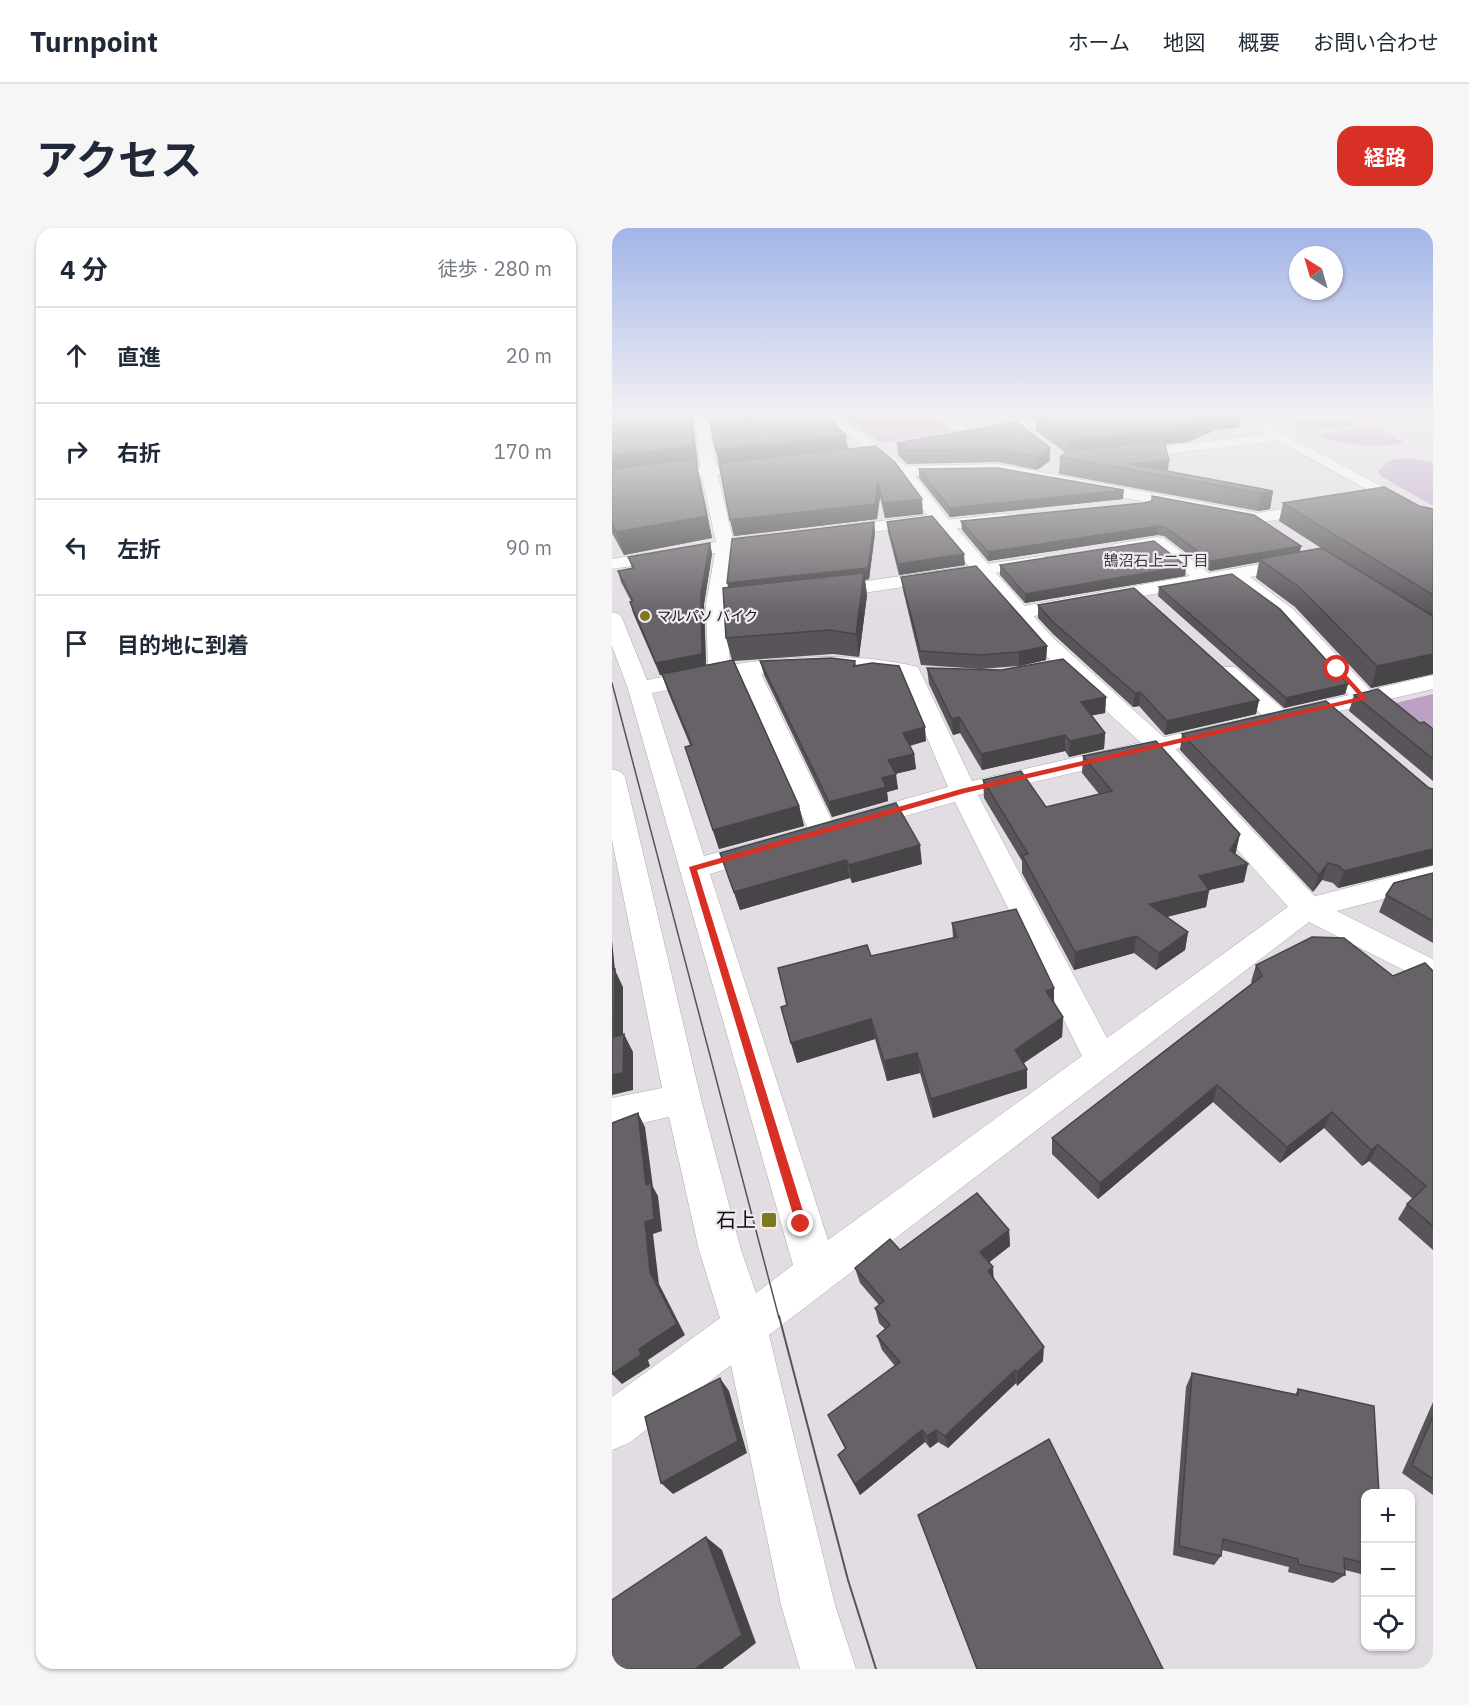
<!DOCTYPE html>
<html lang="ja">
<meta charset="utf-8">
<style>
body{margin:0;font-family:"IBM Plex Sans","Noto Sans JP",sans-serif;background:#f6f6f7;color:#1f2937}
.controls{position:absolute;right:18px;bottom:18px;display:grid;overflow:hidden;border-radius:12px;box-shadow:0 2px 4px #0004}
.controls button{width:54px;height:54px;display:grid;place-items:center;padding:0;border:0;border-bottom:2px solid #e0e1e3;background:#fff;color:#1f2937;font:30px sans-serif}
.compass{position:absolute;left:677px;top:18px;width:54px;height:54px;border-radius:50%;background:#fff;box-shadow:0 2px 4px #0004;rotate:323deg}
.stop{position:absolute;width:18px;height:18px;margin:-14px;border:4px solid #d93025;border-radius:50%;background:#fff}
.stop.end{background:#d93025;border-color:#fff;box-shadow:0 2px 6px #0008}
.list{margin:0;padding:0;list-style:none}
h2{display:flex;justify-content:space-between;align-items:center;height:78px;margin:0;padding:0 24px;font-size:26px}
h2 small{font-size:20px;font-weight:400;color:#747a83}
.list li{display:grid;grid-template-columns:39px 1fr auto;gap:18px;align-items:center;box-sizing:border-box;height:96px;padding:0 24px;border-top:2px solid #e0e1e3}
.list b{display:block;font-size:22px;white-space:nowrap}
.list em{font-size:20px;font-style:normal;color:#747a83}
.icon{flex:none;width:33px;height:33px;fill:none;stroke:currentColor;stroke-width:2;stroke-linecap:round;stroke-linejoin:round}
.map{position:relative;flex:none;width:821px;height:1441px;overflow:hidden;border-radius:18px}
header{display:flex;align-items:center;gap:36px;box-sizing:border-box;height:84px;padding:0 30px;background:#fff;border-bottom:2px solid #e0e1e3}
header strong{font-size:28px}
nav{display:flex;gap:33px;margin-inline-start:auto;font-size:21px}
.intro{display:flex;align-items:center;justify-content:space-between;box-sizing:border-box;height:144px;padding:0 36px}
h1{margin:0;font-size:42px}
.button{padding:15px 27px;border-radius:18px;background:#d93025;color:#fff;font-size:21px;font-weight:700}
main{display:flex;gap:36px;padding:0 36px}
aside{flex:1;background:#fff;border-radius:18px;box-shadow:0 2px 4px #0004}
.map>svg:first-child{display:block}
.green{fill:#bba2c5}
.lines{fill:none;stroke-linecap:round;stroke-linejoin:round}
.street-casing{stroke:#aba7ac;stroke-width:1}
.secondary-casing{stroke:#aba7ac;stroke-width:1}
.highway-casing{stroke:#aba7ac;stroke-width:1}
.street{fill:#fff;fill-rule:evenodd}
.secondary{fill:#fff;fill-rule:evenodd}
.highway{fill:#fff;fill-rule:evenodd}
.tram-far1{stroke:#565458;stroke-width:1.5}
.tram{stroke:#565458;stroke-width:2}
.wall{fill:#585459}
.shaded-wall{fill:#474548}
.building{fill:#666267;stroke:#474548;stroke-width:1.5}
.route{fill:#d93025}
.poi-dot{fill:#7e791f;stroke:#eeeaf0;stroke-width:2}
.labels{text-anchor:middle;stroke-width:4.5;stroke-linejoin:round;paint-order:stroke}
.far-poi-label{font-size:14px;fill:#0d0c0e;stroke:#eeeaf0;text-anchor:start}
.far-neighbourhood-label{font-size:15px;fill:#3c383d;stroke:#eeeaf0}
.near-poi-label{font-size:20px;fill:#0d0c0e;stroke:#eeeaf0;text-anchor:end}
</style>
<header>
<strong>Turnpoint</strong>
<nav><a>ホーム</a><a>地図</a><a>概要</a><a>お問い合わせ</a></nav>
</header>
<div class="intro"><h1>アクセス</h1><a class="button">経路</a></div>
<main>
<aside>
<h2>4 分<small>徒歩 · 280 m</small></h2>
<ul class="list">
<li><svg class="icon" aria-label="ahead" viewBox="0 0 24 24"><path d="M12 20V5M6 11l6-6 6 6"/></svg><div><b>直進</b></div><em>20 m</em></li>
<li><svg class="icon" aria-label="right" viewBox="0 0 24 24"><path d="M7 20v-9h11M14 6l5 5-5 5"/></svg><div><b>右折</b></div><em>170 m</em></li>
<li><svg class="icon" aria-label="left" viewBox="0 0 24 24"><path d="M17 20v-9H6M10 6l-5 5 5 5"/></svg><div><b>左折</b></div><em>90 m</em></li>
<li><svg class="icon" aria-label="arrive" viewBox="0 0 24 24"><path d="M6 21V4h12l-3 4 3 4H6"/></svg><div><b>目的地に到着</b></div></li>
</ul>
</aside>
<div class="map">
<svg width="821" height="1441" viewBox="0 0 821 1441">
<rect width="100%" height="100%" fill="#e1dde3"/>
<g class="green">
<polygon points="243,186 311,186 343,203 270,215 227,188"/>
<polygon points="738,192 747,196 697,203 680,194"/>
<path d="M760,199l34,16c-25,4 -66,4 -89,-8z"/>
<polygon points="794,230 821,234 821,278 769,248 766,243 779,232"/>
<polygon points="821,466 821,518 771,478"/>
</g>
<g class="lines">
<defs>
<g id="street">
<path d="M82,186h14l9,58 16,67 41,-6 9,5 -9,5 -41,7 -6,47 38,-3 10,6 -10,6 -39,3 4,56c60,-9 128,-13 188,2l54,114 250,-57 9,2 3,5 -3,5 -253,59 129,243 189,-137 137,-35v20l-96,25 96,48v26l-124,-63 -540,413 66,270 21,64h-56l-19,-64 -50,-240 -102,78 -17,7v-53l108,-79 -21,-68 -30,-133 -57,13v-32l50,-10 -50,-248v-71l9,3 4,5 76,322 40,151 15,43 37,-28 -165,-576 -16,-43v-34l7,2 3,4 25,62 61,-12 -2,-64 9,-51 -103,16v-10l104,-17 -15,-70zM191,443l98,5 47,111 -99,28 -4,6 4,6 10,2 96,-27 127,254 -254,184 -118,-366 63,-19 4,-6 -4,-6 -10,-3 -59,16 -52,-163 88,-16 69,154 4,6 10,3 10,-3 4,-6 -76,-157z"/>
<polygon points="192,186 231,186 227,189 276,224 269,228 264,227 213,191 175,196 168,192 170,189"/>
<polygon points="317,186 333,186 367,207 360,211 355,210"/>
<polygon points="667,205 674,209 672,212 511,231 504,227 511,223"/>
<polygon points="386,236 646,285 709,274 717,279 709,284 646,295 386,246 291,248 283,243 291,238"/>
<polygon points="391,286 397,287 399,291 397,295 332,302 324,297 332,292"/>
<polygon points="317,287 323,288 325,292 323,296 220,309 211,304 220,299"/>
<polygon points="545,309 551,310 597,345 688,329 694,330 697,334 694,338 638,349 681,381 758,462 821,447 821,461 667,497 659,495 607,449 604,444 607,439 623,439 672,482 737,467 667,389 618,352 406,391 399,389 396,385 399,381 406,379 578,348 542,320 503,326 494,321 503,316"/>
<polygon points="430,328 436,329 439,333 436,337 212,371 202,365 212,359"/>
</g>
<g id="secondary">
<polygon points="443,186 471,186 464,190 366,209 359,205 366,201"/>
<polygon points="269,219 297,240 333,287 439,408 556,513 706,672 711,680 706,688 695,691 684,688 538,523 423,418 321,295 285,246 264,227 261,224"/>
<polygon points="152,232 158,234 160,237 158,240 0,260 0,250"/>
</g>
<polygon id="highway" points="618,186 635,186 821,286 821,298"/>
</defs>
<use href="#street" class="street-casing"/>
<use href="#secondary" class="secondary-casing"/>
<use href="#highway" class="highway-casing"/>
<use href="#street" class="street"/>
<use href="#secondary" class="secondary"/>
<use href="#highway" class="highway"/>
<polyline class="tram-far1" points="0,455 167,1090"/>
<polyline class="tram" points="167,1088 236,1352 264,1441"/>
</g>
<g class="wall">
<polygon points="0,186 80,186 86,238 85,238 100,310 12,327 0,305"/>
<polygon points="440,186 629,186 627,199 604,202 575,214 553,216 557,232 556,243 661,263 658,281 646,283 447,246 448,229 454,225 424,203 424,189"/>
<polygon points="98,193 234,208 236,221 264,218 311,286 273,290 268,269 265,291 122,308"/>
<polygon points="405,194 438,233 425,242 386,234 295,236 286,227 285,215"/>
<polygon points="307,241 511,271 338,289 307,250"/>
<polygon points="532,275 689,318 688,324 709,320 667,293 671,275 807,278 821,281 821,446 759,460 683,379 644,350 647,334 598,343 552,308 545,307 376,333 350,302 349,293"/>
<polygon points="262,294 263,305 257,351 253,352 255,367 247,429 221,426 122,433 187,578 192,598 107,621 73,519 78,517 56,464 50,447 48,447 21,385 18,374 19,373 9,354 6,343 20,340 16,329 98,315 100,326 92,376 94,437 120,432 114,410 116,360"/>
<polygon points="275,294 353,337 287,347 276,304"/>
<polygon points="388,337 574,338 573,348 413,375 388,347"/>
<polygon points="289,349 435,418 434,432 407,438 369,441 309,437 291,362"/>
<polygon points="547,359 736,456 733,466 672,480 546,368"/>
<polygon points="426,377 647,472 644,486 553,507 527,478 521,479 441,406 426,390"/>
<polygon points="148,433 243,433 244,438 314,513 298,518 302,526 304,541 283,546 286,561 275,564 276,573 220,589 152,447"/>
<polygon points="315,440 494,469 493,485 479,487 493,505 492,521 457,529 453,523 370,542 348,505 341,507 317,456"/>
<polygon points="742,467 821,501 821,553 737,483"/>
<polygon points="570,506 821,561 821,637 726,660 721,655 710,652 701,664 568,522"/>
<polygon points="471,528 624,624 623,626 632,654 597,662 594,679 555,689 576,704 573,722 544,742 522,725 462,742 410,645 410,633 372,570 371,552 434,579 487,566 470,545"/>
<polygon points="108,625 310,636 240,655 238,650 128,682"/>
<polygon points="821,645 821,715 767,684 774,667"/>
<polygon points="340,695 442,776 451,789 450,809 412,835 415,860 321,890 308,845 275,853 263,811 185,835 179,815 175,777 259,728 341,710"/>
<polygon points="644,737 781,748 821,743 821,1022 786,991 795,976 801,971 757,933 750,938 712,900 668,935 601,874 486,971 440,926 440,910 640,755 639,754"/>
<polygon points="397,1002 398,1018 377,1034 382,1051 431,1133 405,1158 404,1155 336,1220 326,1214 318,1220 313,1214 248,1267 226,1227 233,1221 216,1187 283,1138 270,1122 265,1108 273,1101 267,1095 263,1080 267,1077 248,1055 243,1040 288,1022"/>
<polygon points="580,1145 683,1167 686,1161 753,1266 753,1347 733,1342 733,1347 721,1355 676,1344 677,1339 610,1322 609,1328 602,1337 561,1327 574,1159"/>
<polygon points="821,1174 821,1267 790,1245"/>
</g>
<g class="shaded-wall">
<polygon points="77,186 80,186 86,238 85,238 100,310 12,327 4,304 0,248 0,227"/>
<polygon points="624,186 629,186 627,199 604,202 575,214 456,227 456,212"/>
<polygon points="234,208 236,221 107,235 104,222"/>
<polygon points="438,220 438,233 425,242 425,229"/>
<polygon points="557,232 555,248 518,236"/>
<polygon points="266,254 268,269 265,291 122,308 118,292"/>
<polygon points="512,262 511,271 338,289 338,280"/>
<polygon points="661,263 658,281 646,283 649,265"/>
<polygon points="310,271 311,286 273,290 271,275"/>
<polygon points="262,294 263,305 257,351 253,352 255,367 247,429 244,406 118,366 115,355"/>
<polygon points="546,298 545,307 376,333 376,324"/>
<polygon points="98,315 100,326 92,376 94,438 48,447 44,435 89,365"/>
<polygon points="689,318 687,327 647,331 647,334 598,343 599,333"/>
<polygon points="352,326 353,337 287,347 286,336"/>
<polygon points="574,338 573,348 413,375 413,366"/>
<polygon points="435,418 434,432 407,438 407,424"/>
<polygon points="821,426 821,446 759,460 765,438"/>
<polygon points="736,456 733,466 672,480 674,470"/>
<polygon points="528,464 527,478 521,479 523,465"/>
<polygon points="494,469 493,485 468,490 469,474"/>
<polygon points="647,472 644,486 553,507 555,493"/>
<polygon points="347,489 348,505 341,507 340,491"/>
<polygon points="313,499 314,513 292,519 291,505"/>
<polygon points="493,505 492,521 457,529 458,513"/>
<polygon points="453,507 453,523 370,542 369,526"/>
<polygon points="302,526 304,541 278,547 276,532"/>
<polygon points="284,546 286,561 275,564 276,573 220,589 217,574 270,550"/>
<polygon points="187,578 192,598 107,621 101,602"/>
<polygon points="628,606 624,624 614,640 618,622"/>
<polygon points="308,617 310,636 240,655 237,637"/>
<polygon points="821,621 821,637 726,660 732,643"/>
<polygon points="234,632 238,650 128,682 122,664"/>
<polygon points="716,635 710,652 701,664 707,647"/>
<polygon points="636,636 632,654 597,662 594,679 534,694 537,676 587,648"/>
<polygon points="576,704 573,722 544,742 547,725"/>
<polygon points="524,708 522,725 462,742 463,724"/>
<polygon points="0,712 3,742 11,759 11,826 2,809 0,750"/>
<polygon points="442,760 442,780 434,763"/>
<polygon points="451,789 450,809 403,841 403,822"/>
<polygon points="259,791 263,811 185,835 179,815"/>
<polygon points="12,806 21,824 21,862 0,867 0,847"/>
<polygon points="305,825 308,845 275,853 272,833"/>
<polygon points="415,841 415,860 321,890 319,871"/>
<polygon points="605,857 601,874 486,971 488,955"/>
<polygon points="720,884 712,900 668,935 675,919"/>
<polygon points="26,885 33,899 41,959 46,968 50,1003 41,1006 47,1056 73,1107 36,1132 38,1138 10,1156 0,1146 27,1121 38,1044 33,994 34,957"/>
<polygon points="766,917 757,933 750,938 759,922"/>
<polygon points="397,1002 398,1018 370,1040 368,1024"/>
<polygon points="381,1039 382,1054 376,1043"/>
<polygon points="432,1119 431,1133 405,1158 405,1144"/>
<polygon points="403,1142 404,1155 336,1220 333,1208"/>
<polygon points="108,1150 117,1163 135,1225 61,1266 49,1255"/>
<polygon points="310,1202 313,1214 248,1267 243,1256"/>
<polygon points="324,1202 326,1214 318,1220 315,1208"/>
<polygon points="94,1309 110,1322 144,1415 110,1441 83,1441"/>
</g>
<g class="building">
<polygon points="0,186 77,186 81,218 0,227"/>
<polygon points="164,186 214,186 234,208 104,222 98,193"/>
<polygon points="440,186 624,186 606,188 576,200 456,212 424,189"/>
<polygon points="405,194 438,220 425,229 386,221 294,223 285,215"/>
<polygon points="552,213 557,232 518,236 661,263 649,265 448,229 457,223"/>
<polygon points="264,218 282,233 310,271 271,275 266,254 263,276 118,292 107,235"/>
<polygon points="83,231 95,288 4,304 0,296 0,241"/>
<polygon points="386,240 512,262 338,280 307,241"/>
<polygon points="772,259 807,278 821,281 821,367 671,275"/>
<polygon points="540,268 642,287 689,318 599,333 553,299 546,298 376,324 349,293 532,275 540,273"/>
<polygon points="320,288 352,326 286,336 275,294"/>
<polygon points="262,294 256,340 115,355 120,311"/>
<polygon points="542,313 574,338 413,366 388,337"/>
<polygon points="98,315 89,365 90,426 44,435 18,374 21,373 6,343 22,340 16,329"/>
<polygon points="710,320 821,388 821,426 765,438 687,359 647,331"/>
<polygon points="364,338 435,418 407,424 368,427 308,423 289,349"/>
<polygon points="252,345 244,406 217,402 114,410 111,360"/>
<polygon points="620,346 668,381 736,456 674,470 547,359"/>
<polygon points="522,360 647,472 555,493 528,464 523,465 441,394 426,377"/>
<polygon points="219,430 243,433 242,438 260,435 287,438 313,499 291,505 302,526 276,532 284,546 270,550 274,559 217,574 148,433"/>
<polygon points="451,431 494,469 469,474 493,505 458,513 453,507 369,526 347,489 340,491 315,440 389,442"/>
<polygon points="121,432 187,578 101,602 73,519 80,517 50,446"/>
<polygon points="766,461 808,495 812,494 821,501 821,531 742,467"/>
<polygon points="714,473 817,560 821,561 821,621 732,643 727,638 716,635 707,647 570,506"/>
<polygon points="544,513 628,606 618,622 636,636 587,648 597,662 537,676 576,704 547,725 524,708 463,724 410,627 416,626 371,552 409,543 434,579 500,563 471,528"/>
<polygon points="284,575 308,617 237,637 234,632 122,664 108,625"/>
<polygon points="821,645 821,693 774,667 782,655"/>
<polygon points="404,681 442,760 434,763 451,789 403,822 415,841 319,871 305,825 272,833 259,791 179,815 169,779 175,777 166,740 255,717 259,728 345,709 340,695"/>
<polygon points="700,709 732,710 781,748 813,735 821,743 821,998 795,976 814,958 766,917 759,922 720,884 675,919 605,857 488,955 440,910 650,748 644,737"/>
<polygon points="3,741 2,809 12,806 11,845 0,847 0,742"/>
<polygon points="26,885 34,957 39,955 42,991 33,994 38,1044 65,1096 27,1121 29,1127 0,1146 0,895"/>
<polygon points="365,965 397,1002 368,1024 381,1039 376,1043 432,1119 405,1144 403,1142 333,1208 324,1202 315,1208 310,1202 243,1256 226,1227 234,1220 216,1187 288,1134 265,1108 278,1097 263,1080 272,1073 243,1040 278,1011 288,1022"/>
<polygon points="580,1145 686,1167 686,1161 762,1178 767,1266 753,1266 753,1335 732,1330 733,1347 686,1336 686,1331 611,1311 609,1328 567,1318"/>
<polygon points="108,1150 126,1213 49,1255 33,1189"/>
<polygon points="821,1188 821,1251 800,1237"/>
<polygon points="437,1211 551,1441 365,1441 306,1287"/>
<polygon points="94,1309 130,1407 83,1441 0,1441 0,1372"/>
</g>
<linearGradient id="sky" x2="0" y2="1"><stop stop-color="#a2b5e8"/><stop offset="0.48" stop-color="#f2f0f2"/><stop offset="1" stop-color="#f2f0f2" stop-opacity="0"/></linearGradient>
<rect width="821" height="388" fill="url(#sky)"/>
<polygon class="route" points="722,439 727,439 756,471 353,565 85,642 195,996 194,1000 185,1000 77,639 349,561 748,469"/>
<g class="poi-dot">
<circle cx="33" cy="388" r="6"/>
<rect x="149" y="984" width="16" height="16" rx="3"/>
</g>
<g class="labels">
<g class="far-poi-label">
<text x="45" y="393">マルパソ バイク</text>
</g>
<g class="far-neighbourhood-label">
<text x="544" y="338">鵠沼石上二丁目</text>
</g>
<g class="near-poi-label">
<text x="144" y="999">石上</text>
</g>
</g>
</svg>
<div class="controls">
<button>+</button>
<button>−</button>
<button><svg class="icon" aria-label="locate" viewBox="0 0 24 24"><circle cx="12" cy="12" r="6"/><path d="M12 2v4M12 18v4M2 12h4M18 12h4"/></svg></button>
</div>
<svg class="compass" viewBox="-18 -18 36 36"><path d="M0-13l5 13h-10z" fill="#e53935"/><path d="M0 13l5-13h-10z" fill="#747a83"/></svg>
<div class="stop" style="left:725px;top:441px"></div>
<div class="stop end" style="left:189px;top:996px"></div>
</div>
</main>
